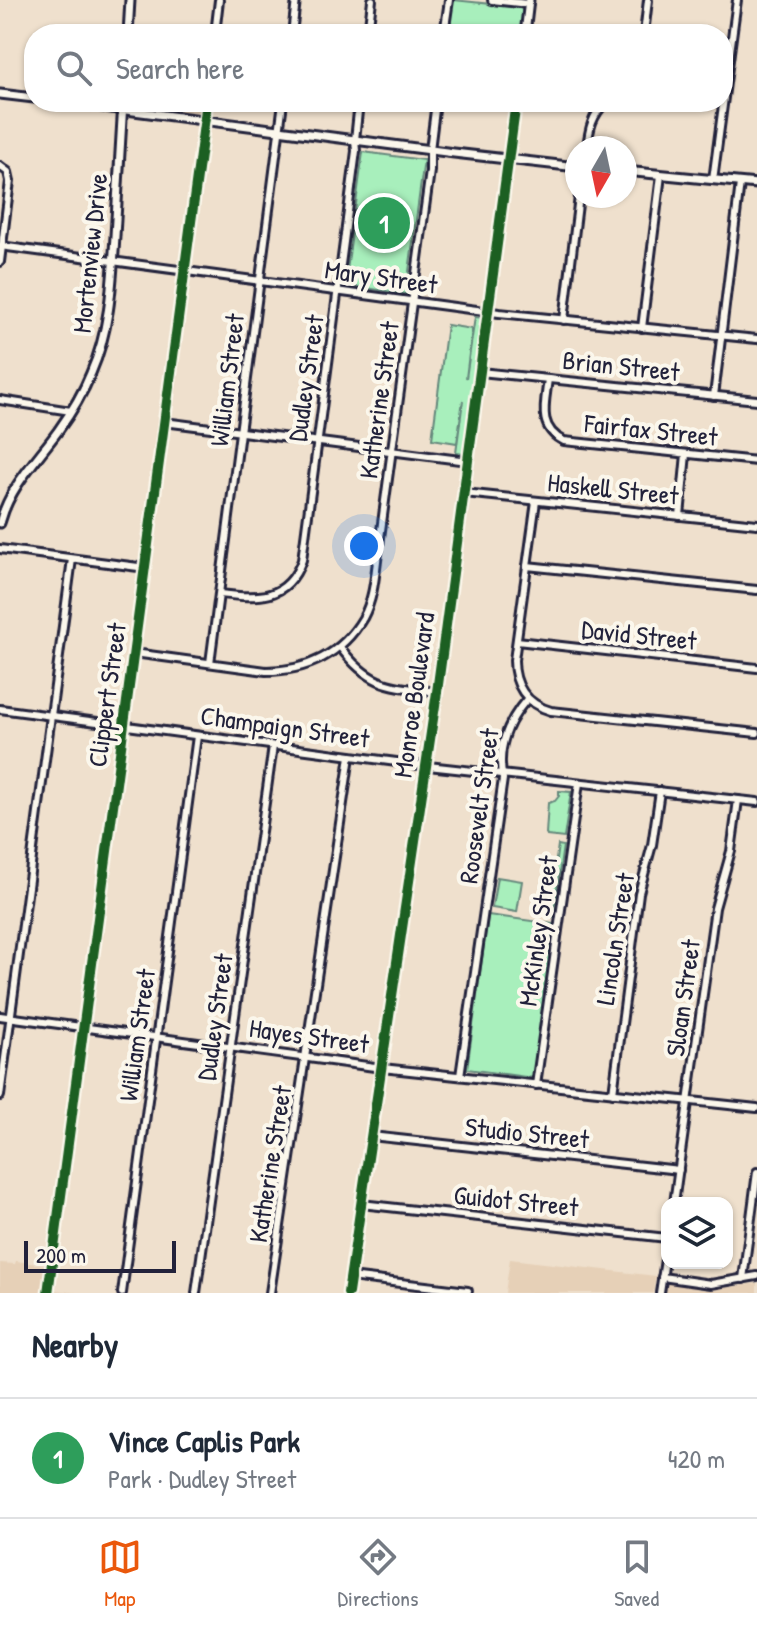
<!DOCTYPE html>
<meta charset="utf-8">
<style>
body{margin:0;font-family:"Patrick Hand",sans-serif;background:#f6f6f7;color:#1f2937}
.controls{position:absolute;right:24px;bottom:24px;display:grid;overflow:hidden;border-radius:16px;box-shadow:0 2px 6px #0004}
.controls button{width:72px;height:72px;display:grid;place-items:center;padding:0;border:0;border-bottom:2px solid #e0e1e3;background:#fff;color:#1f2937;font:40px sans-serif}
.compass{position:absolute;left:565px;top:136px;width:72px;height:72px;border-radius:50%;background:#fff;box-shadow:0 2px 6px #0004;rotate:189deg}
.scale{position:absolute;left:24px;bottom:20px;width:152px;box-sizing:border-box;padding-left:8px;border:4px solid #22223b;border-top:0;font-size:22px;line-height:28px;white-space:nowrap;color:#22223b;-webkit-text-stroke:6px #fbf7ec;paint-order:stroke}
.you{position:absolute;left:364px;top:546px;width:28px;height:28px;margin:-20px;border:6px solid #fff;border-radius:50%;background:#1a73e8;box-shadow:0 0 0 12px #1a73e833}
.badge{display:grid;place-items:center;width:52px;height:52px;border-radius:50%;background:#ea580c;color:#fff;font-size:26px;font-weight:700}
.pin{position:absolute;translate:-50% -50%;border:4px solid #fff;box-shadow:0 2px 8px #0006}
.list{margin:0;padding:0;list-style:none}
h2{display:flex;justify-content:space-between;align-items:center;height:104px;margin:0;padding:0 32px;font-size:34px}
h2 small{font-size:26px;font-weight:400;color:#747a83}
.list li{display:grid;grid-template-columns:52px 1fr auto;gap:24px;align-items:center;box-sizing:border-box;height:120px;padding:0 32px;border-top:2px solid #e0e1e3}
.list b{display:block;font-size:30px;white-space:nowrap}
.list p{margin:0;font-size:26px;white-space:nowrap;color:#747a83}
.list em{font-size:26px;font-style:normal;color:#747a83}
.icon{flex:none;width:44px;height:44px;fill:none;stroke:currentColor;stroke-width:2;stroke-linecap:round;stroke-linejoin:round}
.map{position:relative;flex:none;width:757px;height:1293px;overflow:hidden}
.search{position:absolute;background:#fff;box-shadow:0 2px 6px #0004;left:24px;right:24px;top:24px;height:88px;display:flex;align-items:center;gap:20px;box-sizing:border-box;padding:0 28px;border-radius:32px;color:#747a83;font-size:30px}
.sheet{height:224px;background:#fff}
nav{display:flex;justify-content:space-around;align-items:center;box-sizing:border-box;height:112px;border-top:2px solid #e0e1e3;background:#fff;font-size:22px;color:#747a83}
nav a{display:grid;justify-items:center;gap:4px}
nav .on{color:#ea580c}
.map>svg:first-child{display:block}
.built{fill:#e6d0b7}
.green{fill:#a8efbc;stroke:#65887c;stroke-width:2}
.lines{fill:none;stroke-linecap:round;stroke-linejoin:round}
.minor-casing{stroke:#22223b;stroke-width:12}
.tertiary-casing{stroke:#22223b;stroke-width:13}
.minor{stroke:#fbf7ec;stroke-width:6}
.tertiary{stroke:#fbf7ec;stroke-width:7}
.cycleway-casing{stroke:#fbf7ec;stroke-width:15}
.cycleway{stroke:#1b5e20;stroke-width:10}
.labels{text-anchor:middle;stroke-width:8;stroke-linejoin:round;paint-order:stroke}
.street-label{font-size:26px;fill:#22223b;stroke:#fbf7ec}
</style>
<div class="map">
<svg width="757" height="1293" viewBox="0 0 757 1293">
<rect width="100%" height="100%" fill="#efe0cd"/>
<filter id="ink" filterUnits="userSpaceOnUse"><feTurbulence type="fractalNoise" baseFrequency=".0125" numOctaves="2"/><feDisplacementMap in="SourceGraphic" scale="16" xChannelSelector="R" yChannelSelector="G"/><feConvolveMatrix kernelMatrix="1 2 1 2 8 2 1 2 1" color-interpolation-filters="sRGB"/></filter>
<g filter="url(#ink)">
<g class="built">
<polygon points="132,102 203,102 203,106 195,114 131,105"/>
<polygon points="510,1259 656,1276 653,1293 505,1293"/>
<polygon points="16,1261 57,1267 54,1290 76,1293 0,1293 0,1263 15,1264"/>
<polygon points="667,1283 711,1290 757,1283 757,1293 666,1293"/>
</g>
<g class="green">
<polygon points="454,0 520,7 523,11 520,34 447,34 451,1"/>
<polygon points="363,152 424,160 406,294 345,285"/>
<polygon points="475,317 484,318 465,454 456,453 463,400 457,443 432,439 447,325 472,329 466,378"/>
<polygon points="559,791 571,792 564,838 547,836 546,834 548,803 555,801 559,796"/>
<polygon points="558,845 563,846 553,917 548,917"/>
<polygon points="497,877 522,881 517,912 492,908"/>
<polygon points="488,915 554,924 533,1078 467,1069"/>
</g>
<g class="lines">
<defs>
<g id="minor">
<polyline points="492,0 528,4"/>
<polyline points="215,34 219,0"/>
<polyline points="292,34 296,0"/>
<polyline points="368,34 372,0"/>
<polyline points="444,34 449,0"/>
<polyline points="644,34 648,0"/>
<path d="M587,148c2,-19 5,-33 19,-46"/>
<polyline points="0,166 8,172 10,181 0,262"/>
<polyline points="713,180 737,0"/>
<polyline points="0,246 499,313 757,339"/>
<polyline points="564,320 579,196"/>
<polyline points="642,328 661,175"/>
<polyline points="480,372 757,400"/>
<path d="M548,379c-3,25 -11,49 16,62l193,20"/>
<polyline points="714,396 740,183"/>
<polyline points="0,400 71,411"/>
<polyline points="164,422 468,461"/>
<polyline points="464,493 757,524"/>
<path d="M536,501l-22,159c0,25 12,44 37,51l206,22"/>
<polyline points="680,516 686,454"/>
<polyline points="0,549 146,568"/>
<polyline points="527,566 757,590"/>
<path d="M220,594c36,4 67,8 82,-34l54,-409 -1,-11 4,-38"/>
<polyline points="517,641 757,668"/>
<path d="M340,647c30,40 50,39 97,45"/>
<path d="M134,653l132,18c41,0 76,-17 97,-53 11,-20 12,-43 15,-65 3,-22 6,-44 9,-67 15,-105 28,-210 43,-315v-21l6,-48"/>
<polyline points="210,663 283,102"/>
<polyline points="0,709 419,765 757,802"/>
<polyline points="0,1016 382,1068 757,1108"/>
<path d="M460,1076l43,-297c-7,-30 5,-58 24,-80"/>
<polyline points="536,1085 579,783"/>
<polyline points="613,1093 639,893 652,845 660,791"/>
<polyline points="0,1096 72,559"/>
<polyline points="371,1136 679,1170"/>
<polyline points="674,1203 715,908 731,851 738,800"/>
<polyline points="361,1204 667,1238"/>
<polyline points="350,1277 468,1291"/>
<polyline points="662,1277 711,1284 757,1276"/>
<polyline points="743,1279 757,1172"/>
<polyline points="48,1293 207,102"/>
<polyline points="122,1293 197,736"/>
<polyline points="196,1293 273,746"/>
<polyline points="270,1293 350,756"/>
<polyline points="660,1293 667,1246"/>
</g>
<g id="tertiary">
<polyline points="128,34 130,0"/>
<polyline points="525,34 529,0"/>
<polyline points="0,94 34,98"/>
<polyline points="65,102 454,153 577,167"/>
<polyline points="625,171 757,184"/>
<path d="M0,523c10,-37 36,-62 58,-92 13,-18 25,-38 33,-58 19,-43 21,-90 24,-137 3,-45 5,-89 8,-134"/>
<polyline points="348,1293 437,692 516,102"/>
</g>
</defs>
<use href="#minor" class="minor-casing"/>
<use href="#tertiary" class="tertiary-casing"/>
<use href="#minor" class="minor"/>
<use href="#tertiary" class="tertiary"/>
<defs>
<g id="cycleway">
<polyline points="48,1293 207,102"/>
<polyline points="348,1293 437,692 516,102"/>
</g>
</defs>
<use href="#cycleway" class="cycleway-casing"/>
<use href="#cycleway" class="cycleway"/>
</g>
</g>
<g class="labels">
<g class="street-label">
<text transform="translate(90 253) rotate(-84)" y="9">Mortenview Drive</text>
<text transform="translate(381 277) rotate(8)" y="9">Mary Street</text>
<text transform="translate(621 366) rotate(6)" y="9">Brian Street</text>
<text transform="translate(306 378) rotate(-82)" y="9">Dudley Street</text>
<text transform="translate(227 380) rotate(-83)" y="9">William Street</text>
<text transform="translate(379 400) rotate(-82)" y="9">Katherine Street</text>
<text transform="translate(651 430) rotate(6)" y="9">Fairfax Street</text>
<text transform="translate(613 489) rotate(6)" y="9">Haskell Street</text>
<text transform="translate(639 635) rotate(6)" y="9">David Street</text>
<text transform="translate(107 695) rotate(-82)" y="9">Clippert Street</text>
<text transform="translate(414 695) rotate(-82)" y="9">Monroe Boulevard</text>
<text transform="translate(285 727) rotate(8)" y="9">Champaign Street</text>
<text transform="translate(479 806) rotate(-82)" y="9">Roosevelt Street</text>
<text transform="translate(538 931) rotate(-82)" y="9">McKinley Street</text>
<text transform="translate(615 939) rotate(-81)" y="9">Lincoln Street</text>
<text transform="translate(683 998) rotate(-82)" y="9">Sloan Street</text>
<text transform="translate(215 1017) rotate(-82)" y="9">Dudley Street</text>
<text transform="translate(137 1035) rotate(-82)" y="9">William Street</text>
<text transform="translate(309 1036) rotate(8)" y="9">Hayes Street</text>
<text transform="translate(527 1133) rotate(6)" y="9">Studio Street</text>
<text transform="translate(270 1164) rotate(-81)" y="9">Katherine Street</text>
<text transform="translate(516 1201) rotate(6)" y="9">Guidot Street</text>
</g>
</g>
</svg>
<div class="controls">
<button><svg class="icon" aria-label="layers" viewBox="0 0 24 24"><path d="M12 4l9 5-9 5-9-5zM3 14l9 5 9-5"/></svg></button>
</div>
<svg class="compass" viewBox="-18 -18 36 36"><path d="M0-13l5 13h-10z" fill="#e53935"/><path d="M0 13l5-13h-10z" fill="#747a83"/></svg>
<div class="scale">200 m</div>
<div class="you"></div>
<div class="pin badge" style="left:384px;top:223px;background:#2e9e5b">1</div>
<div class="search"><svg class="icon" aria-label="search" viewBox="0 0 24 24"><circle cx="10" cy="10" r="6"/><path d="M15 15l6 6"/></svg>Search here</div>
</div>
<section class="sheet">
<h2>Nearby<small></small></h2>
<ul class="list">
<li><span class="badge" style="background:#2e9e5b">1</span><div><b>Vince Caplis Park</b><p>Park · Dudley Street</p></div><em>420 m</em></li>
</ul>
</section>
<nav>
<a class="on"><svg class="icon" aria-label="map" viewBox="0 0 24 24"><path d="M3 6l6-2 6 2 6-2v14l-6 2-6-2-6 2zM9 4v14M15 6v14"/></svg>Map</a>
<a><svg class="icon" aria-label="directions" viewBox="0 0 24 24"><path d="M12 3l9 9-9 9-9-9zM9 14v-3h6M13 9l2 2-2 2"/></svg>Directions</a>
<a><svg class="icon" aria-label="saved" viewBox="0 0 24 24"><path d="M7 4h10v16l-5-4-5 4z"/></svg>Saved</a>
</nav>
